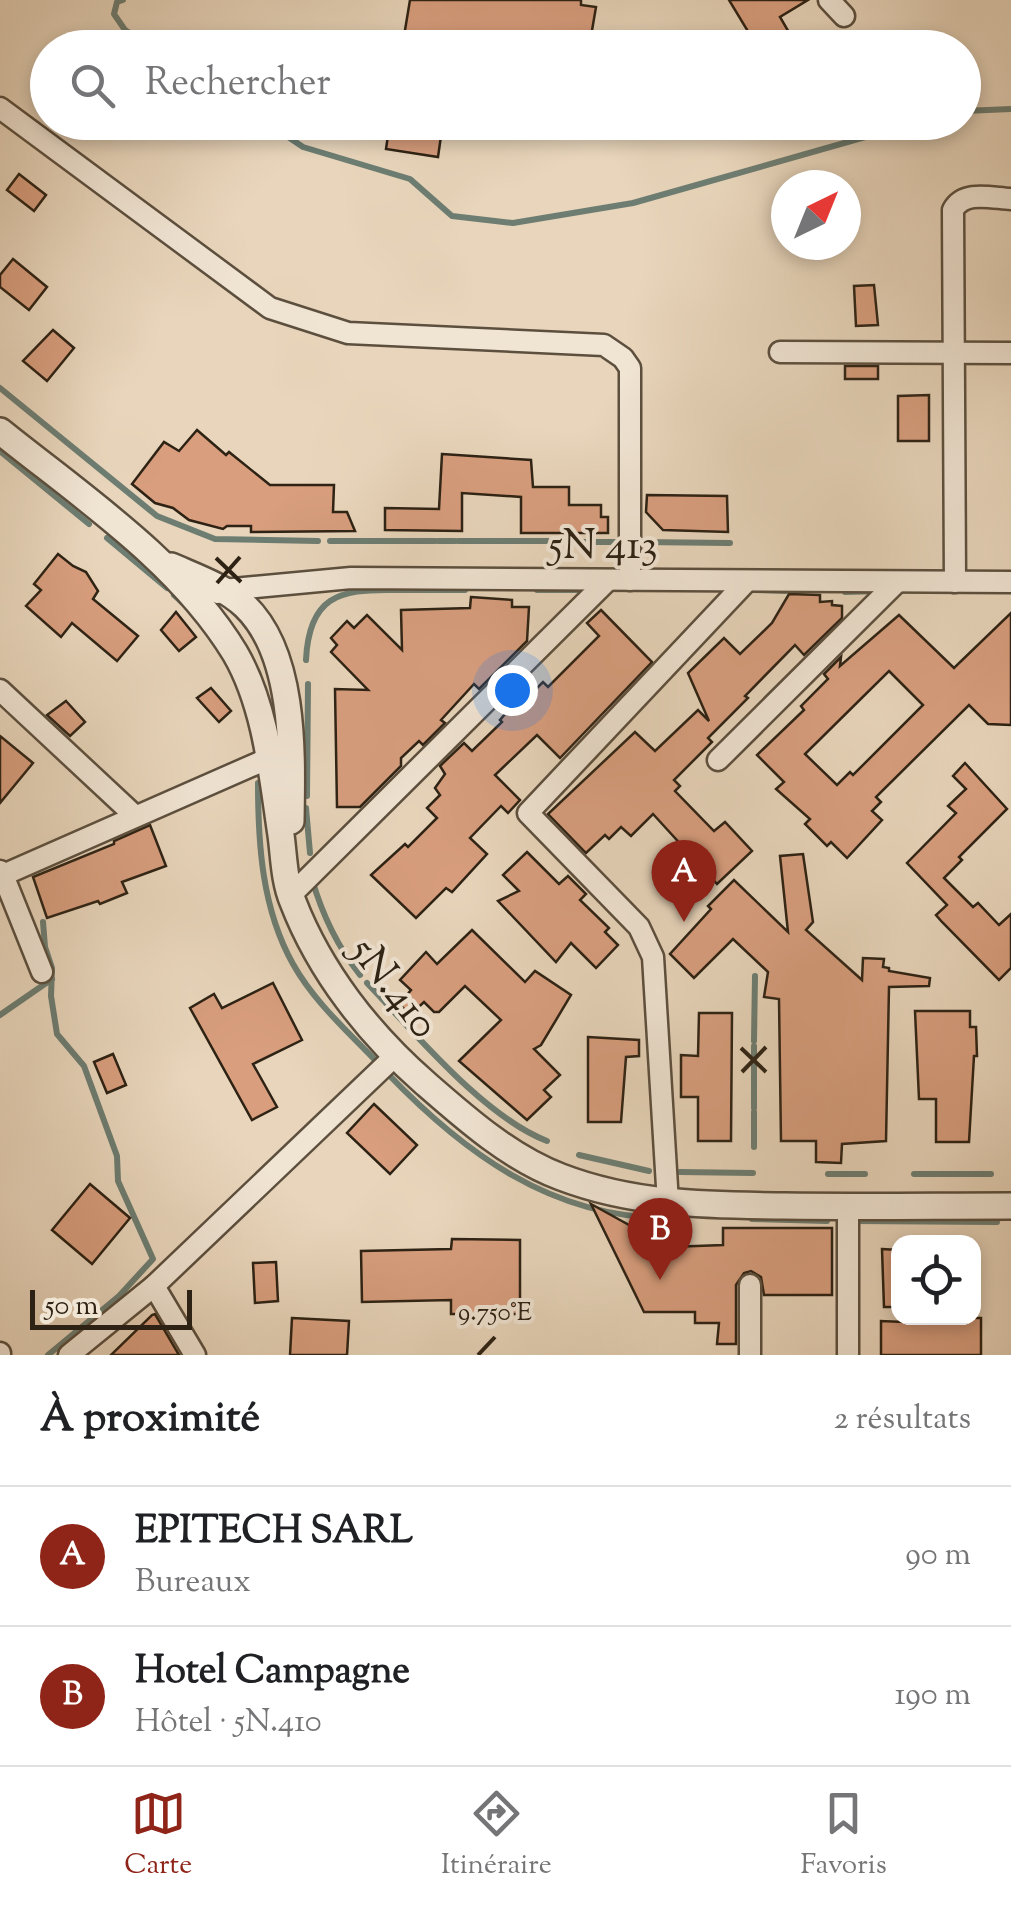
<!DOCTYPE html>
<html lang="fr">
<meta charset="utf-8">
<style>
body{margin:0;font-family:"Sorts Mill Goudy",serif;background:#f6f6f6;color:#202124}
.controls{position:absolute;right:30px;bottom:30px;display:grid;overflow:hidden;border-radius:20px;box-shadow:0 5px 15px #0003}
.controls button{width:90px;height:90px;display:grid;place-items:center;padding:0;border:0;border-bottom:2px solid #e0e0e0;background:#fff;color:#202124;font:50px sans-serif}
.compass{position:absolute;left:771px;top:170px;width:90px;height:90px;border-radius:50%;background:#fff;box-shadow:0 5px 15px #0003;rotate:43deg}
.scale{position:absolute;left:30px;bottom:25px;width:162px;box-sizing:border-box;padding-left:10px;border:5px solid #2d2214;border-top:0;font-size:28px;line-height:35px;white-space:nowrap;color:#2d2214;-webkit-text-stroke:8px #f0e4d3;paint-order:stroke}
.you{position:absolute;left:512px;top:690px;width:35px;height:35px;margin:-25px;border:8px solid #fff;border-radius:50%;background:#1a73e8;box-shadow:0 0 0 15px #1a73e833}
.badge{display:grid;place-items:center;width:65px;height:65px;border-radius:50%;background:#8f2418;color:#fff;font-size:32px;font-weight:700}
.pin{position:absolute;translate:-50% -82px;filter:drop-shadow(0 2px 5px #0008)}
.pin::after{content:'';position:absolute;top:52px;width:35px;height:30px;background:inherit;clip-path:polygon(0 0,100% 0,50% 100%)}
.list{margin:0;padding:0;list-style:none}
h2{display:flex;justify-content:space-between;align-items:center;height:130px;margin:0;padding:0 40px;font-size:42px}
h2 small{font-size:32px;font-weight:400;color:#757577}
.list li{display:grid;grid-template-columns:65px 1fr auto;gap:30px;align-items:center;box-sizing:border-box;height:140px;padding:0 40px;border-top:2px solid #e0e0e0}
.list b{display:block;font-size:38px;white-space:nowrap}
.list p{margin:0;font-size:32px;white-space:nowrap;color:#757577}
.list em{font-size:32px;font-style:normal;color:#757577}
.icon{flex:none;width:55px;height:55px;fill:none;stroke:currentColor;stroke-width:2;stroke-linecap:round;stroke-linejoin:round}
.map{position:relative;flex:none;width:1011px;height:1355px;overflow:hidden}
.search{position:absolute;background:#fff;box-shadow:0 5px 15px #0003;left:30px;right:30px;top:30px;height:110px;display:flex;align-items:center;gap:25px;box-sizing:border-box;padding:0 35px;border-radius:55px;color:#757577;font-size:38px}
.sheet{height:410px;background:#fff}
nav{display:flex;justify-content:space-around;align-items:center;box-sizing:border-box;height:140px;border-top:2px solid #e0e0e0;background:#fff;font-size:28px;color:#757577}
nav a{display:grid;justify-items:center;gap:5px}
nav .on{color:#8f2418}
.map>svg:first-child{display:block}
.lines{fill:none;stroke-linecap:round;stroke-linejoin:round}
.stream{stroke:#6d7d72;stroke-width:6}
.building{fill:#d89e7e;stroke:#2d2214;stroke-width:2.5;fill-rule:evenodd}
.minor-casing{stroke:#5c4f3e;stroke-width:25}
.tertiary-casing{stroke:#5c4f3e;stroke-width:30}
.minor{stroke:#f0e4d3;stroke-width:20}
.tertiary{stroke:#f0e4d3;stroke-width:25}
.ticks{fill:none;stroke:#2d2214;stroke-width:4}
.labels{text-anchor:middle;stroke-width:8;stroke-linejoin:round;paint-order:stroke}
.street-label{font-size:42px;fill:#2d2214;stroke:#f0e4d3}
.ticks-label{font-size:25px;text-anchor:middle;fill:#2d2214;stroke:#f0e4d3;stroke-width:8;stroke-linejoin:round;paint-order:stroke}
</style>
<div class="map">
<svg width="1011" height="1355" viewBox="0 0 1011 1355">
<rect width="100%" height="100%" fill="#e8d5bb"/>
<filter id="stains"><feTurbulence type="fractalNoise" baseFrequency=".002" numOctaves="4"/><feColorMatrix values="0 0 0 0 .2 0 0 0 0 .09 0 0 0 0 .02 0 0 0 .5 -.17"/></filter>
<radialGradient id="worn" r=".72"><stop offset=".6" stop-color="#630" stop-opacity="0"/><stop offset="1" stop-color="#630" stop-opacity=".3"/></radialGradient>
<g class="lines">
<g class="stream">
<polyline points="123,0 117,2 114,14 125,30 152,48"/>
<polyline points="964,111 1011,109"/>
<polyline points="266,122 303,147 410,179 452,216 513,223 633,203 918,122"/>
<polyline points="0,388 157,516 215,539 318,541"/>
<polyline points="0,451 89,524"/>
<polyline points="107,538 167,588"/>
<polyline points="330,541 435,541"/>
<polyline points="438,541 455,541"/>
<polyline points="458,541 556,541"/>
<polyline points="571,542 590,542"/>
<polyline points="596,542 622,542"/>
<polyline points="641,542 730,543"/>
<polyline points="537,590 587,590"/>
<polyline points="754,590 786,591"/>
<polyline points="845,592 881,591"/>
<polyline points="174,595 185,605"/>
<path d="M306,660c3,-63 32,-71 88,-70 24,0 48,0 71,0"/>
<path d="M258,783c0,61 4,126 35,181 20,36 53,66 81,95"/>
<polyline points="307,796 308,684"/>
<polyline points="306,808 310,853"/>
<path d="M312,879c10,35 25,67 48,96"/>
<polyline points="43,922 45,947 52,968 51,996 57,1034 84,1066 117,1156 118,1181 153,1259 119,1296 48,1355"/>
<path d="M367,983c48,50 116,133 180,158"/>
<polyline points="0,1015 52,979"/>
<polyline points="754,1041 755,976"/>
<path d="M388,1074c76,79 163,143 277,144"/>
<polyline points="754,1108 754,1046"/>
<polyline points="754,1147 754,1112"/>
<polyline points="579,1155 649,1171"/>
<polyline points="680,1172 753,1173"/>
<polyline points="828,1174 865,1174"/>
<polyline points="914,1174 991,1174"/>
<polyline points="752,1219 827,1221"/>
<polyline points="854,1221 997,1222"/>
</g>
</g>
<g class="building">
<polygon points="410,0 581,0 581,5 596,7 589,48 402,48"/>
<polygon points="729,0 808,0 780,17 798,48 758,48"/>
<polygon points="390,122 443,122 438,157 386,149"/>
<polygon points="19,174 46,195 34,211 7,190"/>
<polygon points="13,259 47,287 29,310 0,287 0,275"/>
<polygon points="874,285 878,325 856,326 854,286"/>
<polygon points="53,330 74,348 47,381 23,361"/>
<rect x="845" y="366" width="33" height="13"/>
<polygon points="929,395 929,441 898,441 898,396"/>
<polygon points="197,430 226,455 229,452 270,485 334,485 333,512 347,512 355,531 251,532 251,526 227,526 223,529 189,520 173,508 155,503 132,484 164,442 179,451"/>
<polygon points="442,454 531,460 533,487 569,487 569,505 601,505 601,517 608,517 608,533 521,533 521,497 462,493 462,531 385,530 385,508 439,509"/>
<polygon points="647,495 727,496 728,532 663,530 646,512"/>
<polygon points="58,554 73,566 86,572 98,591 93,599 138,636 117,661 72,623 61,637 26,606 41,590 34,584"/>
<polygon points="789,594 820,595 820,602 832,601 832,605 842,606 842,618 804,655 795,645 745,696 748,698 708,738 712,742 674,780 680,786 675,791 714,831 725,822 752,851 717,884 653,814 631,836 621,827 609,839 605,835 586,853 548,814 635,732 655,751 698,710 709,721 688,673 724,638 740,654 772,623"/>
<polygon points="471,597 512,600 512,607 529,607 527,641 479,689 474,684 441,720 445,723 423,745 419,741 401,758 401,766 360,807 337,807 335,689 368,690 331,652 337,645 331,638 347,621 354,628 367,615 402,650 401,610 470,608"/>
<polygon points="601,610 652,662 560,758 537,735 495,775 520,800 508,813 501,806 470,838 487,854 452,892 446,888 416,918 371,875 405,844 408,847 437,818 427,808 440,795 435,788 445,774 440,766 464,743 472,751 502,722 500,720 505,714 499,708 527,680 527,698 543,682 548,687 599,636 587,623"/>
<polygon points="176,612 196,637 179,651 161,630"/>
<path d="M1011,613v112l-23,-1 -19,-19 -93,92 5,5 -9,9 10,9 -35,38 -16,-16 -4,4 -22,-22 5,-5 -34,-30 8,-7 -27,-27 47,-45 -3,-4 27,-27 -4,-5 17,-17 -1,9 59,-51 55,53zM889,671l34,34 -70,70 -3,-3 -13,13 -32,-31z"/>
<polygon points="211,688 231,711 219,722 197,698"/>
<polygon points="66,701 85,722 70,736 47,715"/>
<polygon points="0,736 33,763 0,803"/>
<polygon points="965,763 1007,809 959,857 962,860 944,878 973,907 978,903 999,925 1011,914 1011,968 999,980 942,922 936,915 947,905 907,863 956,813 948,806 966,789 953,776"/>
<polygon points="150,825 166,866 122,882 127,893 100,904 98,901 47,918 33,877 114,844 114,841"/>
<polygon points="527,852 559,884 568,876 586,894 580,900 609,928 605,932 618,945 596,968 571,943 556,962 498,901 519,891 503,875"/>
<polygon points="803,854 813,922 806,930 862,980 863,958 884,959 883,967 889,968 889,971 930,978 929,986 889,987 886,1141 842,1144 841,1163 816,1162 816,1141 781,1141 779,999 764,997 768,972 733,939 694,978 670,954 711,909 708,906 734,880 788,932 780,856"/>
<polygon points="472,930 525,982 535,971 571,995 541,1045 534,1049 560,1075 544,1090 551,1097 527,1120 459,1061 501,1020 465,986 439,1012 434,1012 424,1002 410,1015 399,1004 411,990 400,980 426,952 437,964"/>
<polygon points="273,983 302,1040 253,1064 277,1107 252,1120 190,1008 214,994 222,1008"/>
<polygon points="915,1011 970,1011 970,1027 976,1027 977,1056 974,1056 969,1142 936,1142 936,1099 919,1099"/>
<polygon points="699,1013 732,1013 731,1141 698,1141 698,1097 681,1097 681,1055 698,1056"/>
<polygon points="588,1037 639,1040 639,1056 626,1057 621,1122 588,1122"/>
<polygon points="113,1054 126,1085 107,1093 94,1062"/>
<polygon points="374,1104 417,1145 390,1174 347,1133"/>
<polygon points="90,1184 130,1218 92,1264 52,1230"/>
<polygon points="591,1204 669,1247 723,1245 723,1228 832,1228 832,1295 764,1295 761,1277 751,1271 744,1273 736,1285 736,1344 717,1344 719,1323 695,1323 695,1312 644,1312"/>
<polygon points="452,1239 520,1240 520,1314 451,1314 451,1300 362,1302 361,1251 451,1249"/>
<polygon points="882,1249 898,1250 898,1307 884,1307"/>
<polygon points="276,1262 278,1301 255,1303 253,1263"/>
<polygon points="155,1314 179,1355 111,1355 152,1315"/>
<polygon points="292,1318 349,1321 347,1355 290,1355"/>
<polygon points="942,1318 981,1318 981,1355 881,1355 881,1321 928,1323 928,1320 942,1320"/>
</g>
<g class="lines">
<defs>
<g id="minor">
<polyline points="829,0 844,16"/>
<polyline points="0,108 270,308 348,333 604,345 623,358 630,368 630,580"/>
<polyline points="780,352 1011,353"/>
<path d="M955,582l-2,-372c11,-20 38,-12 58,-11"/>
<polyline points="218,593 223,590 351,578 1011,582"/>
<polyline points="0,690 134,815"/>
<polyline points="718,760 897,582"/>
<polyline points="0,871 3,875 283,752"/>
<polyline points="3,875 42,972"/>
<polyline points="290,896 607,581"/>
<polyline points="668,1203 653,957 639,927 528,813 747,581"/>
<polyline points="848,1207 848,1355"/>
<polyline points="750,1285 750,1355"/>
<polyline points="154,1286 195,1355"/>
<polyline points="0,1353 0,1355"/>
<polyline points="69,1355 154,1286 395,1056"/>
</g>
<g id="tertiary">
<path d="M0,431c82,66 179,130 235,222 31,53 37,122 46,182 3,22 3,46 12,67 27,70 76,132 132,181 40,35 85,75 136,94 73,28 147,28 223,29 76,1 151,0 227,0"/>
<path d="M171,566c25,11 54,21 74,40 51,49 47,150 46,215"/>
</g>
</defs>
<use href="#minor" class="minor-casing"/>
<use href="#tertiary" class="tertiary-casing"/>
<use href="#minor" class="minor"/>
<use href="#tertiary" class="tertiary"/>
</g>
<path class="ticks" d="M216,558l25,24M217,583l23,-26M741,1048l25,24M742,1072l24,-25M478,1355l17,-18"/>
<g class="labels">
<g class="street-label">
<text x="603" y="558">5N 413</text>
<text transform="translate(396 986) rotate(52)" y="15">5N.410</text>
</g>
</g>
<g class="ticks-label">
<text x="495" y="1320">9.750°E</text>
</g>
<rect width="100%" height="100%" filter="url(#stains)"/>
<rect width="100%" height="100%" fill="url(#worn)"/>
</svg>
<div class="controls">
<button><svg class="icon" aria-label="locate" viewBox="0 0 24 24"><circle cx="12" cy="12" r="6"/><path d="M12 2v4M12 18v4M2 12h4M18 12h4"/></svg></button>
</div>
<svg class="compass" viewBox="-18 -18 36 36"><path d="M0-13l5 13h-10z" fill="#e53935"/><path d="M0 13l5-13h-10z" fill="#757577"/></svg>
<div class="scale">50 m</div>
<div class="you"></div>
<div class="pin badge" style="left:684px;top:922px">A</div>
<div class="pin badge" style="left:660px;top:1280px">B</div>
<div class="search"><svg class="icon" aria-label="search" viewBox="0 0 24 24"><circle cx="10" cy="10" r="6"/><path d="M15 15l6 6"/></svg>Rechercher</div>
</div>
<section class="sheet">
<h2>À proximité<small>2 résultats</small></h2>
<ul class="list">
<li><span class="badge">A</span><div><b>EPITECH SARL</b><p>Bureaux</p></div><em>90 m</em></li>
<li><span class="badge">B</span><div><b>Hotel Campagne</b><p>Hôtel · 5N.410</p></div><em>190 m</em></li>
</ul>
</section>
<nav>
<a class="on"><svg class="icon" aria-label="map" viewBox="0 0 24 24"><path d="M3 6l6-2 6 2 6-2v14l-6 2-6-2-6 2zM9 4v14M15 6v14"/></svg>Carte</a>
<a><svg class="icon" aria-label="directions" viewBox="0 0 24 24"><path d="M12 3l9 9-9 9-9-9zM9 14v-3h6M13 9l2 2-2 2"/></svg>Itinéraire</a>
<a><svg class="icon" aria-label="saved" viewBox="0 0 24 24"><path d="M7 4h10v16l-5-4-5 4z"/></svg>Favoris</a>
</nav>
